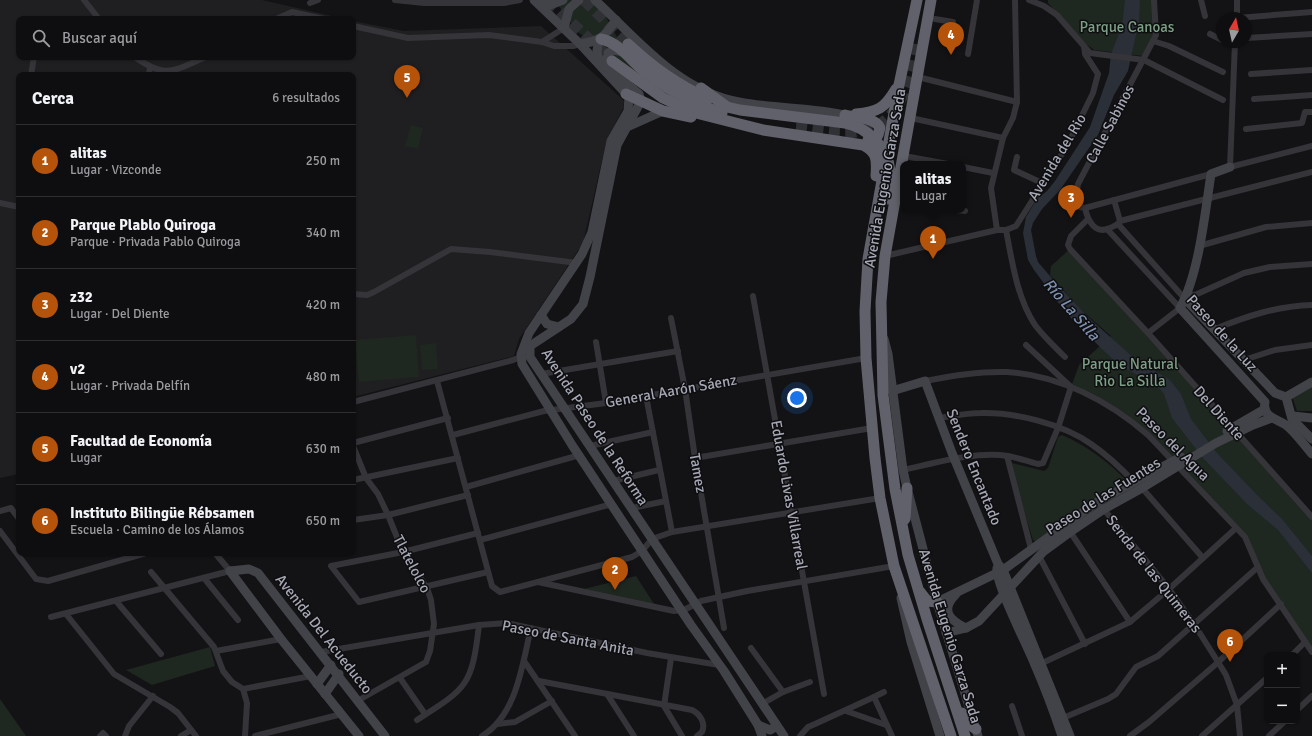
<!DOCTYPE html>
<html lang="es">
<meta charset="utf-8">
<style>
body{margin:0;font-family:Signika,sans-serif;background:#171719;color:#f1f3f6}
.controls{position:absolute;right:12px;bottom:12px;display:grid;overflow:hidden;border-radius:8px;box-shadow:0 1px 3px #0004}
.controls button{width:36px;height:36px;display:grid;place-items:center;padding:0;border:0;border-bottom:1px solid #2e2e30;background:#0e0e10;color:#f1f3f6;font:20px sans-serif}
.compass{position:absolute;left:1216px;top:12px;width:36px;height:36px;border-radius:50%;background:#0e0e10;box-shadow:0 1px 3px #0004;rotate:9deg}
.you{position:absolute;left:797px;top:398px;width:14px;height:14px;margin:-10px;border:3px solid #fff;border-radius:50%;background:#1a73e8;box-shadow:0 0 0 6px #1a73e833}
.badge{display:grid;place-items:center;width:26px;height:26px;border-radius:50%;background:#b45309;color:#fff;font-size:13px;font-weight:700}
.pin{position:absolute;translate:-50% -33px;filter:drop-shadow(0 1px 2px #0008)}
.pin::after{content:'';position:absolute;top:21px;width:14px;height:12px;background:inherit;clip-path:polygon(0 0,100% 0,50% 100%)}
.popup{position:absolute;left:900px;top:161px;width:66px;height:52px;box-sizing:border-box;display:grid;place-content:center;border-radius:8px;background:#0e0e10;filter:drop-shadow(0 1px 3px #0005);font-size:13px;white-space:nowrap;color:#9b9c9f}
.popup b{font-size:15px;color:#f1f3f6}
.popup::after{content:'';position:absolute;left:50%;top:100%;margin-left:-8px;border:8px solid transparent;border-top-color:#0e0e10}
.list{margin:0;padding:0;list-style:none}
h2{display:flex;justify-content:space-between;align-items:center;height:52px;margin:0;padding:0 16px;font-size:17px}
h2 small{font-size:13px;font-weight:400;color:#9b9c9f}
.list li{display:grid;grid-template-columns:26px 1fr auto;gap:12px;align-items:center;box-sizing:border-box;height:72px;padding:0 16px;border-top:1px solid #2e2e30}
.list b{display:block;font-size:15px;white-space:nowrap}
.list p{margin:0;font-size:13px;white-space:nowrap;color:#9b9c9f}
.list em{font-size:13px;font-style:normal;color:#9b9c9f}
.icon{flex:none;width:22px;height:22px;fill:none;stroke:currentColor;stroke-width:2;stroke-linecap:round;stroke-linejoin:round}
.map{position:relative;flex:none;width:1312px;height:736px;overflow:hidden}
.search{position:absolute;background:#0e0e10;box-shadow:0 1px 3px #0004;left:16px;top:16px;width:340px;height:44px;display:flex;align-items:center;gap:10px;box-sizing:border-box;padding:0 14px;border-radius:8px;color:#9b9c9f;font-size:15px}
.panel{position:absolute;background:#0e0e10;box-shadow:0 1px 3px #0004;left:16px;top:72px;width:340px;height:484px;border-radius:8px}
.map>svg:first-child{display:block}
.built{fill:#1f1f21}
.green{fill:#1f2721}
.water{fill:#2a2f38}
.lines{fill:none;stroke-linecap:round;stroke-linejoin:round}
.highway-tunnel{stroke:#303135;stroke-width:11;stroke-dasharray:11 5.5;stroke-linecap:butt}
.street{stroke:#343439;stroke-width:6}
.secondary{stroke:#424349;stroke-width:9}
.highway{stroke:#60616a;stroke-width:11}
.labels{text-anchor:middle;stroke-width:3;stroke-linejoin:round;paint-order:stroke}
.park-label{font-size:15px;fill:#7d9f85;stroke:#0e0e10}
.street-label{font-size:15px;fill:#a5a7b4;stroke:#0e0e10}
.water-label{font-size:16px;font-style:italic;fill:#7d8fae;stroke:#0e0e10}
</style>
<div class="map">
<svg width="1312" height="736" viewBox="0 0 1312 736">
<rect width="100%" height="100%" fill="#131315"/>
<polygon class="built" points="0,0 262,0 345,19 19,19 19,57 353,57 353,21 404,31 541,26 619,96 624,101 623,108 606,143 583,243 519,339 514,356 353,397 353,75 19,75 19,474 0,478"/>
<g class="green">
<polygon points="554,0 589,0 601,8 624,50 692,106 651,86 616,57 579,33"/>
<polygon points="1048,0 1157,0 1153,35 1143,56 1094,50 1079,38 1048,3"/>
<polygon points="411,125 423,128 418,149 405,146"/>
<polygon points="1070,249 1312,520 1312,651 1267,585 1245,540 1132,421 1071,387 1079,365 1111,336 1079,308 1050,275 1051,266"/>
<polygon points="416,335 419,377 359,382 355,340"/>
<polygon points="436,343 438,369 422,370 420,345"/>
<polygon points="1312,384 1312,411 1297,411 1292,396"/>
<path d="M1062,435c25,11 45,26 64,45v4l-90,58 -3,-2 -23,-74 2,-3 32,8 4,-3 10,-31z"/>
<polygon points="636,576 656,607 584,589"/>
<polygon points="210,647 215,666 152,685 126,670"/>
<polygon points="0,699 26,736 0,736"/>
</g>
<polygon class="water" points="1125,0 1140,0 1139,21 1128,71 1114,95 1098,135 1060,190 1042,209 1033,223 1031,230 1036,256 1038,262 1056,283 1089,318 1135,359 1170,380 1181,394 1191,419 1216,452 1259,497 1282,519 1312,556 1312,573 1278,530 1247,504 1203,458 1172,418 1164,394 1160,389 1150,381 1122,367 1105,352 1066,313 1034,270 1028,260 1023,233 1026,217 1037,199 1047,191 1055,181 1090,127 1109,73 1111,54 1122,26"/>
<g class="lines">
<g class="highway-tunnel">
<polyline points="548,0 612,61"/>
<polyline points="584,0 628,44"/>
<path d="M796,128c16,1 33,5 49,5 56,-1 63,-46 71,-89"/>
</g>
<g class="street">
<polyline points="84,0 99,19"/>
<polyline points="395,0 424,3 504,3 520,0"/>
<polyline points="1029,0 1044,6 1057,15 1090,53 1144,60 1223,100"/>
<path d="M1154,0l2,35 -78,149 -3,18 5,5 5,1c3,13 10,27 25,20 4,-2 8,-3 10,-7l192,-49"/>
<polyline points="1201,0 1205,16"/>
<polyline points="1237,0 1237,18"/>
<polyline points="310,3 318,0"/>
<polyline points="1237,18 1312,12"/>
<polyline points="276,19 292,12 324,19"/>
<polyline points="935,19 953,22"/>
<polyline points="353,26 408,38 489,35 542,42 554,46 573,46 580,44"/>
<polyline points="1210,34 1222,40"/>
<polyline points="1246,38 1312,34"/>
<polyline points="1153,41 1169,46 1223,72"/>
<polyline points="542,42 564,28"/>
<polyline points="1235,42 1230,167 1312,146"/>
<polyline points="968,54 977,0"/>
<path d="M135,57c32,23 39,13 71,0"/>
<polyline points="1251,74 1312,70"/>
<polyline points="31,75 34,57"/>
<polyline points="149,75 150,67"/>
<polyline points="918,77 1017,102"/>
<polyline points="1254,99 1312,95"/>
<polyline points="911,118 1003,138"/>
<polyline points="1246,129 1302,123 1305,112 1312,112"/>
<polyline points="904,156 948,164"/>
<polyline points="1017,157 1014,170 1042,183"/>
<polyline points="963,167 993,173"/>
<polyline points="1114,200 1120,221"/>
<polyline points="0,203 19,207"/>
<polyline points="1085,208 1211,174"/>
<polyline points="956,210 965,211"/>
<polyline points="1088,219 1071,236 1068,245 1070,249 1148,333 1312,517"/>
<polyline points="1118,224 1185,299"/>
<polyline points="1107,229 1180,308 1148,333"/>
<polyline points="997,230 991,188 1003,138 1013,118 1017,102 1015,0"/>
<path d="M1006,230c6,31 11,68 29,95 9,12 20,22 30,32"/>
<polyline points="1199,246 1266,227 1312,223"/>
<polyline points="885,256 997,230 1006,230 1016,226 1067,146 1093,93 1098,74 1085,54 1084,46"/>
<polyline points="353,294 367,295 374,292 451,249 490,252 577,263"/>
<polyline points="1187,294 1195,295 1244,273 1270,267 1312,264"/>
<polyline points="753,296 824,694"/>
<polyline points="671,318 685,389 695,458 724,628"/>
<path d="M1215,329c32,-13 62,-23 97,-24"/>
<polyline points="596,342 606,403"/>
<polyline points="1244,360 1275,350 1312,345"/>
<polyline points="541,374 678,351"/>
<polyline points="437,381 492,586 500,592 632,557 642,551 652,539 672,532 880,498"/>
<path d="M925,381c27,-5 55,-10 82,-9 52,3 102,29 141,63l97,102 18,42 49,73"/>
<polyline points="646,396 672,532"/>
<polyline points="353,402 513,360 523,356"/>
<path d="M938,418c14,-2 29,-5 43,-5 33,-1 82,11 110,31 16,11 30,24 43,38"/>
<polyline points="453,435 544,411 606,403 866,358"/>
<polyline points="353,443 448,418"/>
<polyline points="353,446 366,478 378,494 388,515 403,552 427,588 431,600 434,624 430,651 426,662 359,700"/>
<polyline points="590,446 653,432"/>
<polyline points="1007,456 1031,549"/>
<polyline points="695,458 872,428"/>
<path d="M903,470c32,-7 72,-19 105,-14 10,2 20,5 30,8l5,-1 15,-35 13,-41 -45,-42"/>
<polyline points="353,480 458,458"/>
<polyline points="613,481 659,470"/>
<polyline points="466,487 580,455"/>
<polyline points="1142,488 1203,558"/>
<polyline points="1102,507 1169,589 1194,624 1218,662 1226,675 1237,705 1240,736"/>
<polyline points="632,508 666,501"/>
<polyline points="0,511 11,508 19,519"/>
<polyline points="353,520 388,515 468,495"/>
<polyline points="1069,530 1130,622"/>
<polyline points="0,531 36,579 48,581 146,553"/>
<polyline points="478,533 403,552 331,566 359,602 488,572"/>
<polyline points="480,540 612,504"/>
<polyline points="1039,556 1085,644"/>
<polyline points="151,572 214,647 223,671 232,682 243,689 247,703 245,736"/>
<polyline points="204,578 238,620"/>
<polyline points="538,582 674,611 684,610 701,601 747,591 894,566"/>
<polyline points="116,601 161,654"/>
<polyline points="66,614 114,674 170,707 178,713 196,736"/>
<polyline points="51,617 230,571 215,553"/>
<polyline points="751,648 783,692"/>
<polyline points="216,651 281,639"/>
<polyline points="321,652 479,625 507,623 647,653 719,665"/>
<polyline points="1292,655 1305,642"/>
<polyline points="671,658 664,706 682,736"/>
<polyline points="524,661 575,736"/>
<polyline points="1038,665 1130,622 1169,589 1235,529"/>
<polyline points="400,678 425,714"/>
<path d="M539,681l153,29c8,4 14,13 10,22l-5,4"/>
<polyline points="243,689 311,676"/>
<polyline points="607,694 634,736"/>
<polyline points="874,697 884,692"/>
<polyline points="762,704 783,692 810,682"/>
<polyline points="1012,706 1022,736"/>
<polyline points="1297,710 1312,696"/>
<polyline points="846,711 886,725"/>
<polyline points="1063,718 1108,699 1116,694 1136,667 1158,656 1258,567"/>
<path d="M417,720c50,-32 55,-34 62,-95"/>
<polyline points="497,724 515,722 552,701"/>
<polyline points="100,736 103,733 106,736"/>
<polyline points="125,736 129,726 153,696"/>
<polyline points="181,736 191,730"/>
<polyline points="255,736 342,714"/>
<path d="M482,736c35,-21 40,-71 49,-108"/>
<polyline points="800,736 808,727 815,724 874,697 892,736"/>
<polyline points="1130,736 1149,722 1215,665 1281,604"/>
<polyline points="1202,736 1267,678"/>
<polyline points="1269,736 1285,721"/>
</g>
<g class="secondary">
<polyline points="534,0 580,44 629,97 628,111 611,141 592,232 582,254 529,333 521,354 522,364 572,445 691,625 724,671 758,725 762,736"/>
<path d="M595,0c43,40 83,91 144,102 35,7 72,5 106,13"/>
<polyline points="537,2 550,5 563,0"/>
<polyline points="564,28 569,9 579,0"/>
<polyline points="598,41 597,54 601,62 639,94 641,101 617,145 590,277 583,304 571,319 530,346 530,357 784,736"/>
<path d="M580,44c21,-3 24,-7 36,-24"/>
<polyline points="606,67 608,53 614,50 623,52"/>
<polyline points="625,128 663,111"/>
<path d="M1230,167l-19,7c-6,39 -12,100 -31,134l85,94c-3,15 12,17 21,23 10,8 18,20 26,29"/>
<polyline points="1185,299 1275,393 1286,397 1292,419 1312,439"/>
<polyline points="541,315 547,324 559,327"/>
<polyline points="884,339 888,354 903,470 907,488 937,602 978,736"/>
<polyline points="892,391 925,381 952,453 998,564 1003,570 1010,587 1070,736"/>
<polyline points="1286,397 1312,382"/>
<polyline points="1293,416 1312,418"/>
<polyline points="1227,431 1265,409"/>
<path d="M997,568c-2,15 31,79 38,97 10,23 19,47 27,71"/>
<polyline points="230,571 249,569 258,573 385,736"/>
<polyline points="230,571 281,639 359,736"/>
<path d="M956,594c-16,16 -7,26 10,34"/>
<polyline points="901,598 911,642 940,736"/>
<polyline points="937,602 1003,570 1099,501 1181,457"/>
<polyline points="946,633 966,628 979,621 1044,551 1070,532 1104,509 1142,488 1216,443 1253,425 1272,418"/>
<polyline points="317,684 331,665"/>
<polyline points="325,694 339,674"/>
<polyline points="758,725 770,730 777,726"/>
</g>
<g class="highway">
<polyline points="917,0 899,85 868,259 865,311 866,358 875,458 880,498 894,566 951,736"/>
<polyline points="931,0 885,256 881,302 883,395 895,489 908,555 927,619 965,736"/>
<path d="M601,39c20,4 33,26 49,37 22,16 47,29 72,37"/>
<path d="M628,44c26,24 48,40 80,55"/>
<path d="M612,61l51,37 33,15 67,17 100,15c15,7 14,17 13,31"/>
<path d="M701,88l26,19 13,3 105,13c22,4 43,25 45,48 1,9 -1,19 -3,28"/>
<polyline points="626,94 663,111 691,117"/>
<path d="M856,114c22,-2 29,-6 40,-25"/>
<path d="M845,115c11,3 30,2 35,13l-2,7 -10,5"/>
<polyline points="905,519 907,488"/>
<polyline points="920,592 927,601 937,602"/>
<polyline points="962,713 969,724 976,729"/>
</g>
</g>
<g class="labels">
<g class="park-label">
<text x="1127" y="32">Parque Canoas</text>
<text x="1130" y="369">Parque Natural<tspan x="1130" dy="17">Rio La Silla</tspan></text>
</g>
<g class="street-label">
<text transform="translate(1110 124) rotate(-62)" y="5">Calle Sabinos</text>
<text transform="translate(1057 157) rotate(-59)" y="5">Avenida del Rio</text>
<text transform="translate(885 178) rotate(-80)" y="5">Avenida Eugenio Garza Sada</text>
<text transform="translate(1222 333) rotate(48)" y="5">Paseo de la Luz</text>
<text transform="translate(671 391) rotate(-10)" y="5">General Aarón Sáenz</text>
<text transform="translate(1219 413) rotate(48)" y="5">Del Diente</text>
<text transform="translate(595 427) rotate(57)" y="5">Avenida Paseo de la Reforma</text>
<text transform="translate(1173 444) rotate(45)" y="5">Paseo del Agua</text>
<text transform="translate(974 467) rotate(68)" y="5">Sendero Encantado</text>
<text transform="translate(698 473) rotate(80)" y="5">Tamez</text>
<text transform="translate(789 495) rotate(80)" y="5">Eduardo Livas Villarreal</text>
<text transform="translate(1103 496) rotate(-32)" y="5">Paseo de las Fuentes</text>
<text transform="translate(412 564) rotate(62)" y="5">Tlatelolco</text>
<text transform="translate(1154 574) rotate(52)" y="5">Senda de las Quimeras</text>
<text transform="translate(324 634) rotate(52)" y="5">Avenida Del Acueducto</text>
<text transform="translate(950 636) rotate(73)" y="5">Avenida Eugenio Garza Sada</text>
<text transform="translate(568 638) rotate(11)" y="5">Paseo de Santa Anita</text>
</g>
<g class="water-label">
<text transform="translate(1072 309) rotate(49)" y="6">Río La Silla</text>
</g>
</g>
</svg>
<div class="controls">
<button>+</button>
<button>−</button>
</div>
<svg class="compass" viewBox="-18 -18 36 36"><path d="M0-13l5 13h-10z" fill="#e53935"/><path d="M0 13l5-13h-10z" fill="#9b9c9f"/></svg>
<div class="you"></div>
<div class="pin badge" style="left:933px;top:259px">1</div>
<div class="popup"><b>alitas</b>Lugar</div>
<div class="pin badge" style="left:615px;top:590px">2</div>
<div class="pin badge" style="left:1071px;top:218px">3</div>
<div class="pin badge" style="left:951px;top:55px">4</div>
<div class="pin badge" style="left:407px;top:98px">5</div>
<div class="pin badge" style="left:1230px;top:662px">6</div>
<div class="search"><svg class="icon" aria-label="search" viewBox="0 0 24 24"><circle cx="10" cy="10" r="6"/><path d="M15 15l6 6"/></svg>Buscar aquí</div>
<section class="panel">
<h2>Cerca<small>6 resultados</small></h2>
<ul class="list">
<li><span class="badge">1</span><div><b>alitas</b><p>Lugar · Vizconde</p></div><em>250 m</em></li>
<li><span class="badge">2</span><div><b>Parque Plablo Quiroga</b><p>Parque · Privada Pablo Quiroga</p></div><em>340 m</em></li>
<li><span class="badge">3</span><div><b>z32</b><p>Lugar · Del Diente</p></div><em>420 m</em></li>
<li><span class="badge">4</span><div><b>v2</b><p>Lugar · Privada Delfín</p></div><em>480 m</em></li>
<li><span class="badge">5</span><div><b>Facultad de Economía</b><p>Lugar</p></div><em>630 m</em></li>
<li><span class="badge">6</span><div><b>Instituto Bilingüe Rébsamen</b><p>Escuela · Camino de los Álamos</p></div><em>650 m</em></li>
</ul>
</section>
</div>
